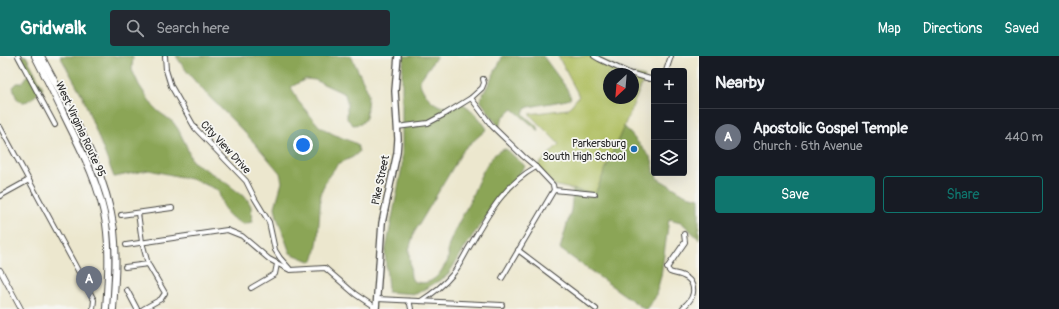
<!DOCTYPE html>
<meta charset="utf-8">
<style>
body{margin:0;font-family:Pangolin,sans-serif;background:#242831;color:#f1f3f6}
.controls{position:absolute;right:12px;top:12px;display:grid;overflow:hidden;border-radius:4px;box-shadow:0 4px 16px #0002}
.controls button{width:36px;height:36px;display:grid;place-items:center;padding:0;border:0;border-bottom:1px solid #363941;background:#171b24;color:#f1f3f6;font:20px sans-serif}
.compass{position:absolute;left:603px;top:12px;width:36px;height:36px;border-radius:50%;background:#171b24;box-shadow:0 4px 16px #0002;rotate:206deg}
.you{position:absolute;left:303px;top:89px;width:14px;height:14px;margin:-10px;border:3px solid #fff;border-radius:50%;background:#1a73e8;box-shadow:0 0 0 6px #1a73e833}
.badge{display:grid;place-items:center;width:26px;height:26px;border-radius:50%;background:#0f766e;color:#fff;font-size:13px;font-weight:700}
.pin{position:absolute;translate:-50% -33px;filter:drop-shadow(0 1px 2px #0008)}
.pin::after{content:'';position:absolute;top:21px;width:14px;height:12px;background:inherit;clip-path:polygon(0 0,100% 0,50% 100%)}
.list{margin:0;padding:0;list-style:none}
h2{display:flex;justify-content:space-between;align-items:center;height:52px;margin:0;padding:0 16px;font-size:17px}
h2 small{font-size:13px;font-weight:400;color:#9ea1a6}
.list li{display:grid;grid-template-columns:26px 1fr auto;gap:12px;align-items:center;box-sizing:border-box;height:56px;padding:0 16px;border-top:1px solid #363941}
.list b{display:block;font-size:15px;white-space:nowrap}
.list p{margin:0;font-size:13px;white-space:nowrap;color:#9ea1a6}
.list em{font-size:13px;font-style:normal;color:#9ea1a6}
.actions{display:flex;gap:8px;padding:12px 16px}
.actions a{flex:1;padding:9px 0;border:1px solid #0f766e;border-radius:4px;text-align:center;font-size:14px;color:#0f766e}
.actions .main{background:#0f766e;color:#fff}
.icon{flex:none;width:22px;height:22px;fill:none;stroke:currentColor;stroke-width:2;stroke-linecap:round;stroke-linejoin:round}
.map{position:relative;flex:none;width:699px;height:253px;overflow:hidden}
header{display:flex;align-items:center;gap:24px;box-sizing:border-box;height:56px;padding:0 20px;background:#0f766e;color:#fff}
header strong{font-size:19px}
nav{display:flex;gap:22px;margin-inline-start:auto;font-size:14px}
.search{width:280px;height:36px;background:#242831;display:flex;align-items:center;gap:10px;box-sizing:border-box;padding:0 14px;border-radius:4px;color:#9ea1a6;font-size:15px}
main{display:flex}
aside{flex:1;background:#171b24}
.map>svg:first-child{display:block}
.green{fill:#afbe61;stroke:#6d7446}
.forest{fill:#8ba557;stroke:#5b6841}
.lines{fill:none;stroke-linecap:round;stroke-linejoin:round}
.minor-casing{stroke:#484743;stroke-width:6}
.tertiary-casing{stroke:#484743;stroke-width:6}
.secondary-casing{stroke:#484743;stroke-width:8}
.primary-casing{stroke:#484743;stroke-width:8}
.minor{stroke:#fff;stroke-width:4}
.tertiary{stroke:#fff;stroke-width:4.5}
.secondary{stroke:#fff;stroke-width:5.5}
.primary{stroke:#fff;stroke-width:6}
.poi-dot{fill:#1f6fb2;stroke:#f6f6f2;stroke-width:1.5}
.labels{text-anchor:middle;stroke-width:3.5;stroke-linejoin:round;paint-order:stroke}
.street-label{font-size:11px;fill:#2b2b2b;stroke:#f6f6f2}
.poi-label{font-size:11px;fill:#2b2b2b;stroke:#f6f6f2;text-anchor:end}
</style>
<header>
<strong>Gridwalk</strong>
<div class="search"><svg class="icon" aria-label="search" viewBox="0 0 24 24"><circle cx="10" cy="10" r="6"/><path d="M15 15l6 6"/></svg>Search here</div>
<nav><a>Map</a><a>Directions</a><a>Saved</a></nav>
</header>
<main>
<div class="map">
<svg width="699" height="253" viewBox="0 0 699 253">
<rect width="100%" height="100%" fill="#f6f6f2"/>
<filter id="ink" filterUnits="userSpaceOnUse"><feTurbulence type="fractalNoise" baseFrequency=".025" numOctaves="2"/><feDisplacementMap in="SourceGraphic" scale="8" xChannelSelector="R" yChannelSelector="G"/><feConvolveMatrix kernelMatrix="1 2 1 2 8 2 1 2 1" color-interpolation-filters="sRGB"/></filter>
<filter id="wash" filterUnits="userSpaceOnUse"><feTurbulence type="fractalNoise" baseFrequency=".012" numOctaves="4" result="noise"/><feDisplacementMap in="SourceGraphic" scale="16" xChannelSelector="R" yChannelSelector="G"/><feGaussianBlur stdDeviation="0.9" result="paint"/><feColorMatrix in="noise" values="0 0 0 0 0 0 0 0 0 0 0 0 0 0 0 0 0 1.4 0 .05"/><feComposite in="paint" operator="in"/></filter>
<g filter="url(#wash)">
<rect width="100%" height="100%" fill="#ece7ce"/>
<polygon class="green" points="558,0 594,0 631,18 609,18 609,42 633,42 633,18 645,21 595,138 553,129 536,111 559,88 529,58 568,53 579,40"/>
<g class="forest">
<path d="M18,0h8l17,32c-6,6 -19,22 -27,9 -1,-3 -2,-7 -3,-10l4,-4h5l7,-9z"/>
<path d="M60,0h73l-1,14 7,15 14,21 6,6 14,10 5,7 8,16 6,16 33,21 22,17 4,7 1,16 -9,2c-19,-9 -19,-15 -25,-34l-23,-10 -46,-10 -35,7 -32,-82z"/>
<path d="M176,0h175l15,31 2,8 -2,23 -5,6 -8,1 -6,-6v-17l-2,-8 -30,-14 -9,-1 -15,8 7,14 21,25 14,8 24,10 2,8 -6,5 -15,7 -10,13 -7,15 -3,47 -3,16 -3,7 -22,-9 -13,-36 -2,-10 7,-25 -2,-9c-12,-14 -23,-28 -36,-41 -23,-25 -50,-47 -68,-76z"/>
<path d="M404,0h33l-17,24c-1,10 15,28 26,27 4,-1 8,-4 12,-6 12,6 22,17 29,28l-23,20 -50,84 -5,17 2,27 2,4c14,5 23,-1 30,-13 2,-3 4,-6 5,-8 1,-5 -1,-11 1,-16 5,-13 12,-26 19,-39 7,-14 19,-55 38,-56l19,17 -52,69 -26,41 -31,18 -29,-2 1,-3 -3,-35 17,-87v-95z"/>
<polygon points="502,0 543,0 568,34 571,42 567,44 529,51 525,53 523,57 525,60 538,71 539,75 513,53 503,61 499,71 480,44 501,4"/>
<polygon points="624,70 651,102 654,112 654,117 656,117 657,122 686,139 699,142 699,183 681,166 669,163 661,220 655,242 646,253 644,253 560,193 571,154 573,134 595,138"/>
</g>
</g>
<g filter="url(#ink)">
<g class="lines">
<defs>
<g id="minor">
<polyline points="18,0 55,69"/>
<polyline points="165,0 166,14 171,30 195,72 246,125 255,143 269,166 275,194 280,202 289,212"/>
<polyline points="594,0 599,3 631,18"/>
<polyline points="666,15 671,0"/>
<polyline points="633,18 650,23 654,22"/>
<polyline points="471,42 492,70 523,100 536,111 553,129 554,134 595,138"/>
<polyline points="0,71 94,244 93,253"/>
<polyline points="397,71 428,67 445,58 471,42 482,32 484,27 483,23"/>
<polyline points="0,140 29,124"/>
<polyline points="138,157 142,186 148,208 165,237 161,243 143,253"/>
<polyline points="121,159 172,152"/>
<polyline points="126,189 227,174 242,180 269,203 284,211 290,214 325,212 355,238 376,252"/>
<polyline points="518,194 596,253"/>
<polyline points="125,211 148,208"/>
<polyline points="502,222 554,134"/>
<polyline points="251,232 275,218 277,208"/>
<polyline points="127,234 137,253"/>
<polyline points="377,243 502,249"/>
<polyline points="408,245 410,248 411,253"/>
<path d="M421,245c11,-7 22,-15 31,-26 6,-7 11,-17 16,-26 19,-32 34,-63 68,-82"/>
<path d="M682,253c3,-4 9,-8 10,-13 3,-7 0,-16 -7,-19 -4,-3 -10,-3 -15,-5l-3,-4 18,-26 -1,-8"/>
</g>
<polyline id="tertiary" points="0,214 21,253"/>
<polyline id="secondary" points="376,253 382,167 397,97 398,83 395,35 398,0"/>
<g id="primary">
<path d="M35,0c11,21 21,42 31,63 17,34 34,67 40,105 4,28 2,56 0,85"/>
<path d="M41,0c29,56 64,110 73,174 3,26 1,52 -1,79"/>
</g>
</defs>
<use href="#minor" class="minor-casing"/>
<use href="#tertiary" class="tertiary-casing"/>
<use href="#secondary" class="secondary-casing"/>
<use href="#primary" class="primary-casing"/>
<use href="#minor" class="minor"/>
<use href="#tertiary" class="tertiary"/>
<use href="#secondary" class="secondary"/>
<use href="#primary" class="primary"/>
</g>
</g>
<circle class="poi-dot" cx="634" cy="93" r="4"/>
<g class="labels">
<g class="street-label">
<text transform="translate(81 73) rotate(65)" y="4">West Virginia Route 95</text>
<text transform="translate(226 91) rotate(47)" y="4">City View Drive</text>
<text transform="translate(380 124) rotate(-78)" y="4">Pike Street</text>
</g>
<g class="poi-label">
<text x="626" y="91">Parkersburg<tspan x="626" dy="13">South High School</tspan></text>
</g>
</g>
</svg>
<div class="controls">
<button>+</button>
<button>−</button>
<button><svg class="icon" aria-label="layers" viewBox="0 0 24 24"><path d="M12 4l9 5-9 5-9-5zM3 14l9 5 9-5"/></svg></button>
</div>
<svg class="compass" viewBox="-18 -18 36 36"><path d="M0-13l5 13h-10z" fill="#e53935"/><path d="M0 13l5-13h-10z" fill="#9ea1a6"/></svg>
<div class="you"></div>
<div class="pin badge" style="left:89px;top:243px;background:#6b7280">A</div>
</div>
<aside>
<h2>Nearby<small></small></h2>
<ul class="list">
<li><span class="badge" style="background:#6b7280">A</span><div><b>Apostolic Gospel Temple</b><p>Church · 6th Avenue</p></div><em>440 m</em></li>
</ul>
<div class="actions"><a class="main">Save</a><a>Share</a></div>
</aside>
</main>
